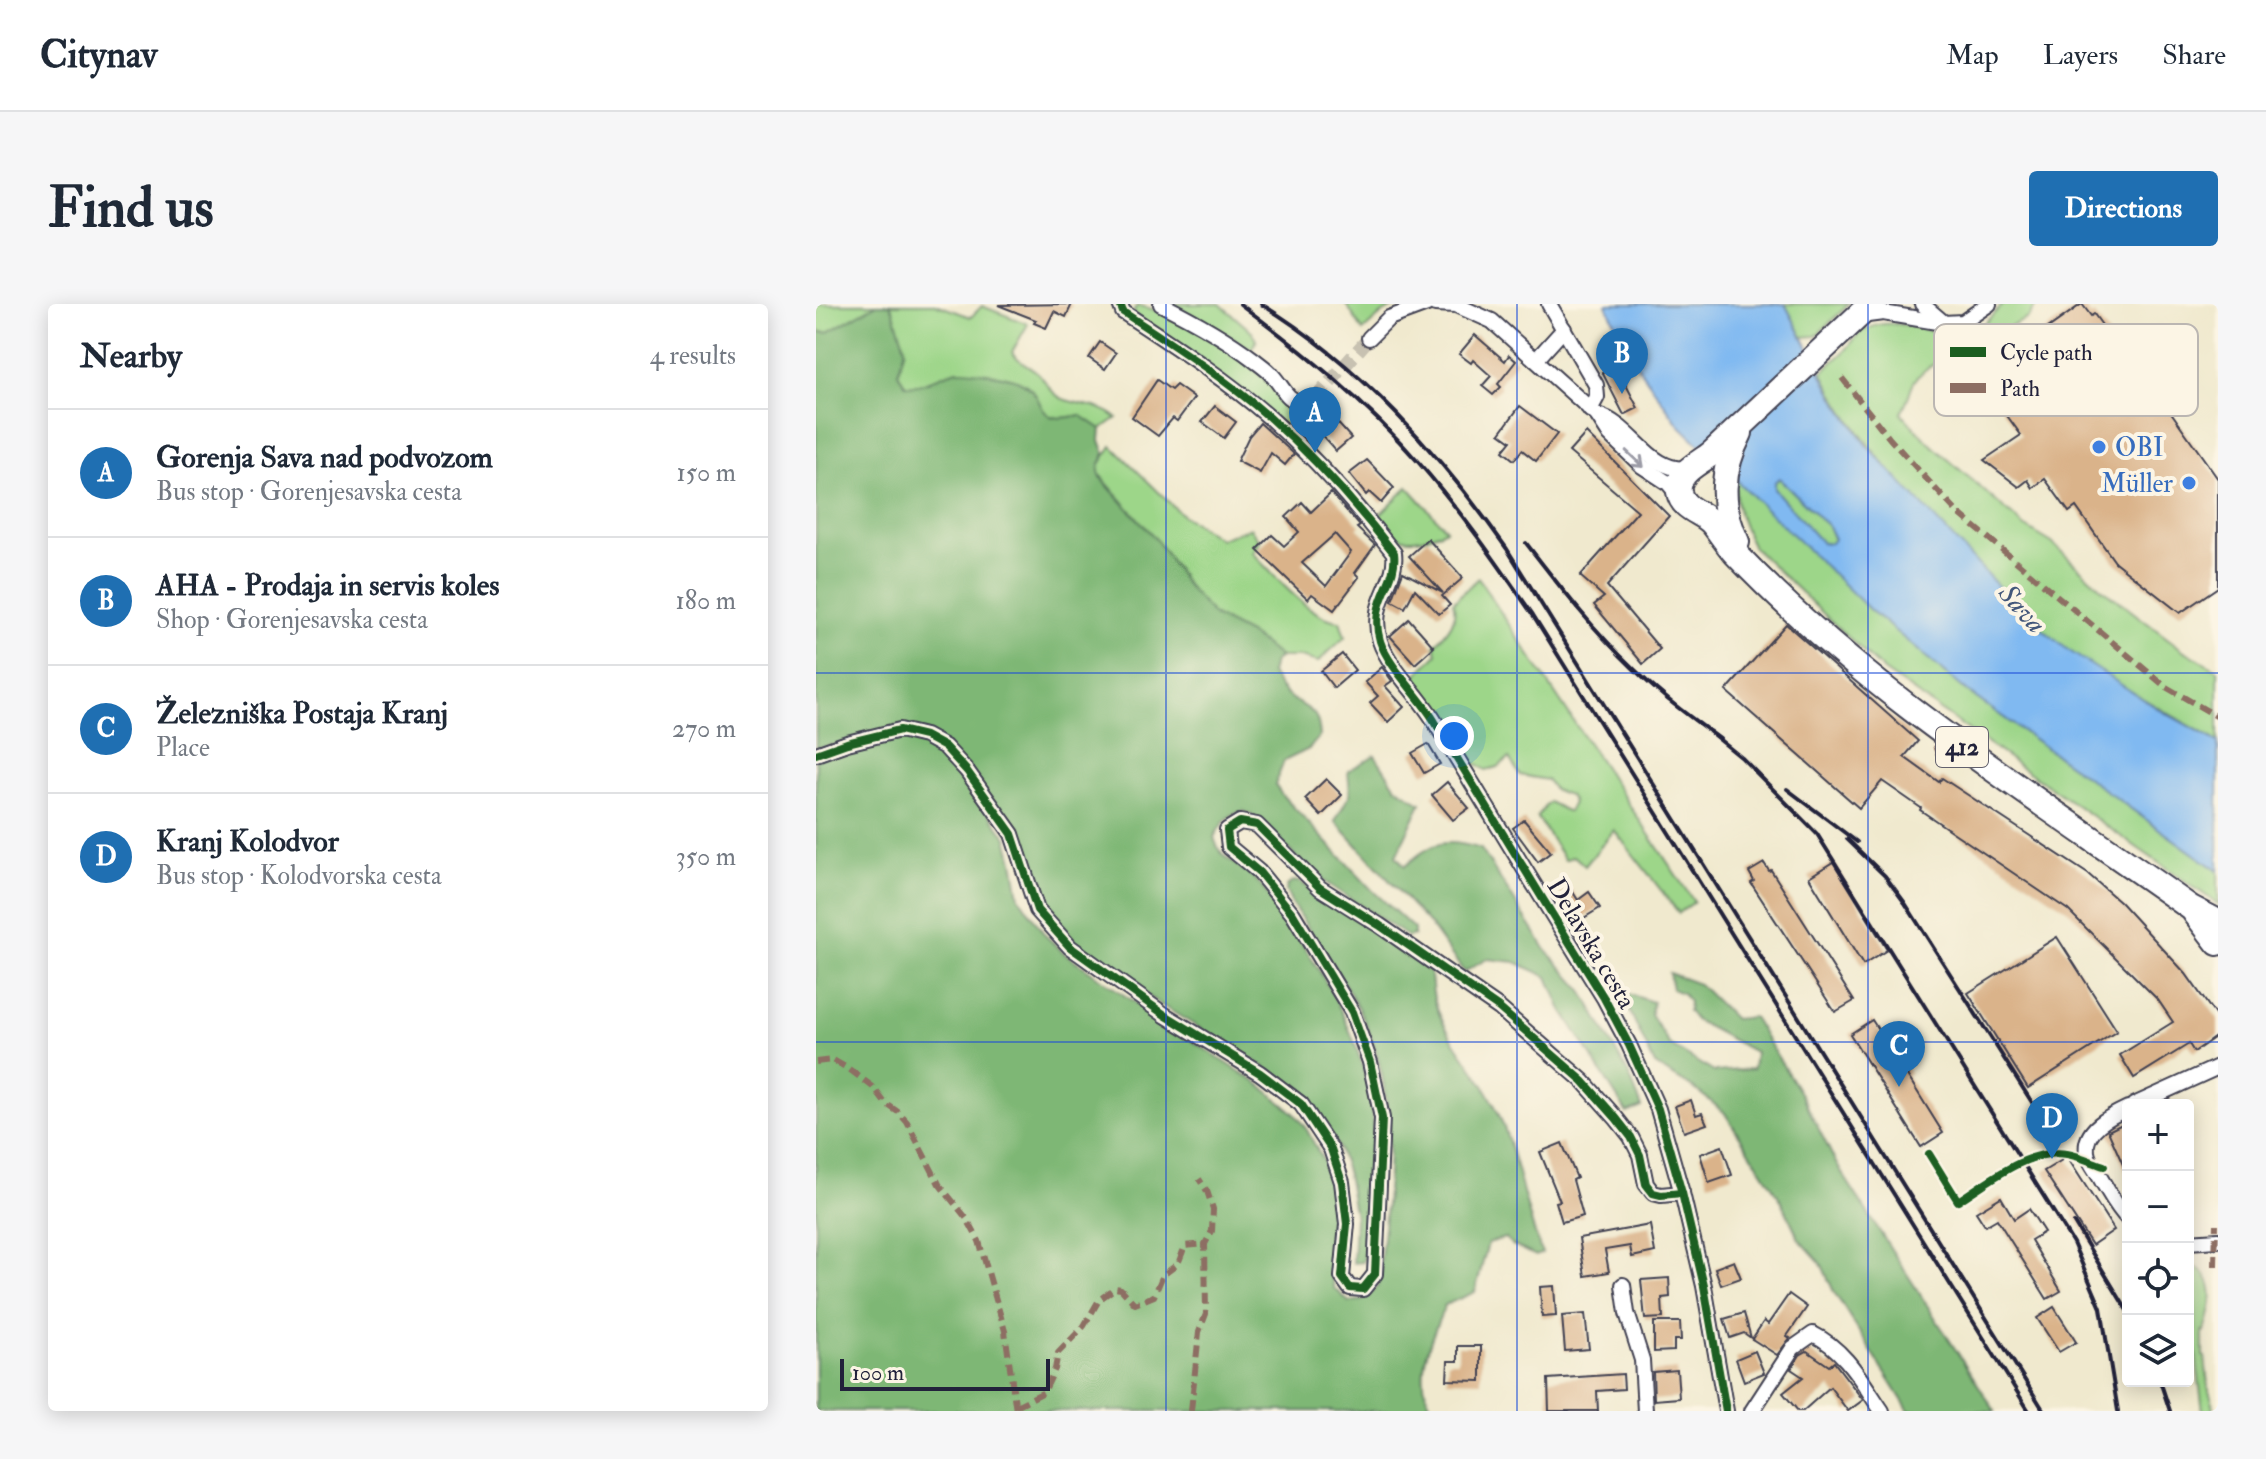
<!DOCTYPE html>
<meta charset="utf-8">
<style>
body{margin:0;font-family:"IM FELL Double Pica",serif;background:#f6f6f7;color:#1f2937}
.controls{position:absolute;right:24px;bottom:24px;display:grid;overflow:hidden;border-radius:8px;box-shadow:0 4px 20px #0003}
.controls button{width:72px;height:72px;display:grid;place-items:center;padding:0;border:0;border-bottom:2px solid #e0e1e3;background:#fff;color:#1f2937;font:40px sans-serif}
.scale{position:absolute;left:24px;bottom:20px;width:210px;box-sizing:border-box;padding-left:8px;border:4px solid #22223b;border-top:0;font-size:22px;line-height:28px;white-space:nowrap;color:#22223b;-webkit-text-stroke:6px #fcf5e5;paint-order:stroke}
.you{position:absolute;left:638px;top:432px;width:28px;height:28px;margin:-20px;border:6px solid #fff;border-radius:50%;background:#1a73e8;box-shadow:0 0 0 12px #1a73e833}
.badge{display:grid;place-items:center;width:52px;height:52px;border-radius:50%;background:#1f6fb2;color:#fff;font-size:26px;font-weight:700}
.pin{position:absolute;translate:-50% -66px;filter:drop-shadow(0 2px 4px #0008)}
.pin::after{content:'';position:absolute;top:42px;width:28px;height:24px;background:inherit;clip-path:polygon(0 0,100% 0,50% 100%)}
.list{margin:0;padding:0;list-style:none}
h2{display:flex;justify-content:space-between;align-items:center;height:104px;margin:0;padding:0 32px;font-size:34px}
h2 small{font-size:26px;font-weight:400;color:#747a83}
.list li{display:grid;grid-template-columns:52px 1fr auto;gap:24px;align-items:center;box-sizing:border-box;height:128px;padding:0 32px;border-top:2px solid #e0e1e3}
.list b{display:block;font-size:30px;white-space:nowrap}
.list p{margin:0;font-size:26px;white-space:nowrap;color:#747a83}
.list em{font-size:26px;font-style:normal;color:#747a83}
.icon{flex:none;width:44px;height:44px;fill:none;stroke:currentColor;stroke-width:2;stroke-linecap:round;stroke-linejoin:round}
.map{position:relative;flex:none;width:1402px;height:1107px;overflow:hidden;border-radius:8px}
header{display:flex;align-items:center;gap:48px;box-sizing:border-box;height:112px;padding:0 40px;background:#fff;border-bottom:2px solid #e0e1e3}
header strong{font-size:38px}
nav{display:flex;gap:44px;margin-inline-start:auto;font-size:28px}
.intro{display:flex;align-items:center;justify-content:space-between;box-sizing:border-box;height:192px;padding:0 48px}
h1{margin:0;font-size:56px}
.button{padding:20px 36px;border-radius:8px;background:#1f6fb2;color:#fff;font-size:28px;font-weight:700}
main{display:flex;gap:48px;padding:0 48px}
aside{flex:1;background:#fff;border-radius:8px;box-shadow:0 4px 20px #0003}
.map>svg:first-child{display:block}
.green{fill:#9dd689;stroke:#607c62;stroke-width:2}
.forest{fill:#7eb775;stroke:#506c58;stroke-width:2}
.water{fill:#80b9f1;stroke:#516e96;stroke-width:2;fill-rule:evenodd}
.building{fill:#dab38a;fill-rule:evenodd}
.lines{fill:none;stroke-linecap:round;stroke-linejoin:round}
.street-tunnel{stroke:#c7c1b1;stroke-width:14;stroke-dasharray:14 7;stroke-linecap:butt}
.street-casing{stroke:#414051;stroke-width:18}
.primary-casing{stroke:#414051;stroke-width:28}
.street{stroke:#fff;stroke-width:14}
.primary{stroke:#fff;stroke-width:24}
.rail{stroke:#22223b;stroke-width:4}
.quiet{stroke:#8d6e63;stroke-width:6;stroke-dasharray:12 6;stroke-linecap:butt}
.cycleway-casing{stroke:#fcf5e5;stroke-width:13}
.cycleway{stroke:#1b5e20;stroke-width:8}
.oneway{stroke:#9c9ca7}
.grid{fill:none;stroke:#1d4ed8;stroke-width:2;stroke-opacity:0.55}
.shop-dot{fill:#3f7fe0;stroke:#fcf5e5;stroke-width:3}
.labels{text-anchor:middle;stroke-width:8;stroke-linejoin:round;paint-order:stroke}
.shield{fill:#fcf5e5;stroke:#63616e;stroke-width:2}
.shield-label{font-size:24px;font-weight:bold;fill:#22223b}
.shop-label{font-size:26px;fill:#366cbe;stroke:#fcf5e5;text-anchor:start}
.street-label{font-size:26px;fill:#22223b;stroke:#fcf5e5}
.water-label{font-size:28px;font-style:italic;fill:#43577b;stroke:#fcf5e5}
.key{fill:#fcf5e5;stroke:#bbb6b2;stroke-width:2}
.key-label{font-size:22px;fill:#22223b}
</style>
<header>
<strong>Citynav</strong>
<nav><a>Map</a><a>Layers</a><a>Share</a></nav>
</header>
<div class="intro"><h1>Find us</h1><a class="button">Directions</a></div>
<main>
<aside>
<h2>Nearby<small>4 results</small></h2>
<ul class="list">
<li><span class="badge">A</span><div><b>Gorenja Sava nad podvozom</b><p>Bus stop · Gorenjesavska cesta</p></div><em>150 m</em></li>
<li><span class="badge">B</span><div><b>AHA - Prodaja in servis koles</b><p>Shop · Gorenjesavska cesta</p></div><em>180 m</em></li>
<li><span class="badge">C</span><div><b>Železniška Postaja Kranj</b><p>Place</p></div><em>270 m</em></li>
<li><span class="badge">D</span><div><b>Kranj Kolodvor</b><p>Bus stop · Kolodvorska cesta</p></div><em>350 m</em></li>
</ul>
</aside>
<div class="map">
<svg width="1402" height="1107" viewBox="0 0 1402 1107">
<rect width="100%" height="100%" fill="#fcf5e5"/>
<filter id="ink" filterUnits="userSpaceOnUse"><feTurbulence type="fractalNoise" baseFrequency=".0125" numOctaves="2"/><feDisplacementMap in="SourceGraphic" scale="16" xChannelSelector="R" yChannelSelector="G"/><feConvolveMatrix kernelMatrix="1 2 1 2 8 2 1 2 1" color-interpolation-filters="sRGB"/></filter>
<filter id="wash" filterUnits="userSpaceOnUse"><feTurbulence type="fractalNoise" baseFrequency=".006" numOctaves="4" result="noise"/><feDisplacementMap in="SourceGraphic" scale="32" xChannelSelector="R" yChannelSelector="G"/><feGaussianBlur stdDeviation="1.8" result="paint"/><feColorMatrix in="noise" values="0 0 0 0 0 0 0 0 0 0 0 0 0 0 0 0 0 1.4 0 .05"/><feComposite in="paint" operator="in"/></filter>
<g filter="url(#wash)">
<rect width="100%" height="100%" fill="#f0e9ce"/>
<g class="green">
<polygon points="0,0 61,0 10,29 0,27"/>
<path d="M74,0h45l36,13 11,-11 46,18 -16,28c8,12 21,14 29,24 7,9 11,18 22,23 19,7 37,5 54,19l-16,11 -21,-14c-31,7 -34,3 -48,-25l-72,-20 -45,16 -9,-1 -8,-12 3,-10z"/>
<polygon points="357,0 404,0 436,28 441,36 435,45"/>
<polygon points="530,0 583,0 566,10 547,27"/>
<polygon points="969,0 1033,0 1000,32 987,33"/>
<path d="M1187,0h34l-9,14 -98,48c-26,19 -15,25 -29,47l24,26 99,87 28,17 48,44 83,63 35,20v72c-51,-30 -103,-57 -151,-92 -38,-28 -69,-64 -101,-98 -54,-57 -109,-109 -144,-180l23,-21 19,-24 2,3c34,-21 72,17 109,-1 11,-5 19,-16 28,-25z"/>
<path d="M321,2c28,1 106,50 126,71 20,20 7,25 39,38l17,-8 -23,28 -161,-120 -1,-5z"/>
<path d="M296,142l71,70 37,23 30,-11 10,13 -8,12c22,21 57,66 88,68l5,16 -27,25 -18,-5h-20l-29,-22 -37,-19 -20,-21 -38,-56 -58,-66v-6z"/>
<path d="M920,173l133,132 99,83 250,179v33l-334,-233 -131,-124c-11,-22 -20,-44 -17,-70z"/>
<polygon points="963,174 1012,222 1018,236 1015,239 1006,240 958,185 958,179"/>
<path d="M592,183l38,42c-29,16 -49,13 -72,-9z"/>
<path d="M662,274l216,324 -15,11 -65,-83 -29,36 -11,-10 -9,4 -28,-43 12,-15 19,10 5,-9 -4,-8 -15,-5 -7,-10 -27,-5 -11,-17 -11,9 -12,3 -9,-6 -4,1 -57,-85 1,-6 20,-20 -2,-9c12,-14 24,-24 18,-43z"/>
<path d="M1372,960c30,9 26,38 17,67h-2v25l2,1 3,29 7,25h-12l-8,-62 -1,-79h-6z"/>
</g>
<g class="forest">
<path d="M61,0h13l3,6 12,38 -7,25 8,12c19,3 34,-12 52,-15 10,-1 51,6 61,11 33,15 9,46 61,34l21,14 -1,11 5,14c-7,12 -9,16 -1,28l52,57 30,46 28,31 37,19 29,22 -6,5 -3,11c5,10 11,19 20,25 20,14 27,11 29,38l-11,13 -25,12 -9,24 7,10 91,96 41,38v6l-6,2 -95,-63 -55,-55 -14,-8c-16,3 -22,12 -30,26 6,24 25,26 41,42 10,10 18,23 26,35 45,60 90,139 92,216 1,39 -4,78 -6,117l-4,15 -10,1 2,-46 -8,-43 -9,-27 -24,-37 -38,-36 -115,-69 -44,-30 -41,-33 -32,-38 -10,-23 -8,-29 -11,-20 -89,-101 -110,17v-417l10,2z"/>
<path d="M84,433l18,3 25,14 15,17 49,67 6,23 6,36 26,38 18,17 88,62 108,70 35,29 13,17 29,55 3,41 -1,24 -7,19 3,19 15,14 15,-2 14,-14c8,-86 24,-177 -11,-259 -19,-44 -51,-85 -76,-125l-5,-11 1,-5 6,-5 7,1 104,70c41,20 20,26 34,59 13,32 39,58 54,89 25,48 30,104 50,153l-6,3 -24,-11 -7,-7 -17,5 -13,49 -30,13c-14,35 -34,71 -11,106h-618v-652z"/>
<path d="M559,451l21,32 25,16 -25,53 9,10c28,-25 40,-28 76,-17l65,101 35,39 47,84 14,34 -15,6 -66,-105 -13,-31 -33,-15 -28,-3 -23,13 -34,-47 -95,-104 15,-27 -2,-23z"/>
<polygon points="853,669 883,680 918,715 937,713 986,792 1021,861 1179,1107 1093,1107 1018,988 1005,959 983,935 965,896 908,808 879,785 839,761 809,697 813,690 837,698 835,711 854,741 898,768 937,765 939,748 879,716 872,707 873,698 866,689 856,685"/>
</g>
<path class="water" d="M790,0h179l49,93 32,48 160,171 42,34 92,60 58,32v129l-250,-179 -99,-83 -190,-184 -45,-64zM963,174l49,48 6,13 -3,4h-9l-48,-54v-6z"/>
<g id="blocks">
<g class="building">
<polygon points="256,0 250,13 238,7 230,24 218,19 220,16 182,1"/>
<polygon points="1266,0 1275,12 1278,10 1312,57 1316,53 1402,175 1402,283 1364,309 1299,258 1260,203 1253,208 1229,175 1217,184 1212,176 1203,183 1168,156 1205,131 1163,73"/>
<polygon points="659,31 689,57 693,51 700,57 682,80 685,83 677,91 666,82 675,72 657,56 655,59 643,50"/>
<polygon points="284,38 300,49 289,65 273,54"/>
<polygon points="802,59 810,73 807,75 822,104 808,111 786,68"/>
<polygon points="341,76 355,86 360,81 378,94 361,117 357,114 342,132 316,113"/>
<polygon points="399,102 420,118 408,134 386,118"/>
<polygon points="704,102 741,130 720,157 706,146 698,156 687,147 695,137 684,129"/>
<polygon points="519,116 535,134 520,147 504,129"/>
<polygon points="444,119 478,150 469,161 455,149 444,169 421,157 433,132"/>
<polygon points="770,129 853,212 791,282 844,345 827,360 778,301 788,293 764,272 822,207 753,148"/>
<polygon points="551,156 578,184 565,199 553,188 550,191 533,170"/>
<path d="M515,189l29,33 -3,2 18,17 -20,28 4,4 -25,33 -22,-16 -4,5 -51,-49 15,-15 12,11 15,-14 -13,-15 16,-15 9,10zM519,230l16,18 -25,34 -24,-23z"/>
<polygon points="612,235 647,274 626,292 634,301 623,310 599,285 589,304 576,297 587,268 627,289 593,252"/>
<polygon points="593,315 618,343 599,360 574,332"/>
<polygon points="970,320 1102,437 1088,453 1123,478 1126,474 1272,570 1304,598 1370,670 1402,715 1402,731 1378,748 1373,740 1318,774 1304,751 1357,718 1342,696 1252,606 1104,506 1105,504 1066,477 1043,504 910,387"/>
<polygon points="526,350 539,366 518,384 505,367"/>
<polygon points="566,363 576,377 569,382 588,403 572,418 554,399 562,392 549,378"/>
<polygon points="612,440 624,460 608,469 596,449"/>
<polygon points="510,475 526,491 505,512 489,495"/>
<polygon points="631,478 653,504 637,516 616,491"/>
<polygon points="708,516 735,548 722,558 697,524"/>
<polygon points="1017,558 1071,646 1047,661 993,573"/>
<polygon points="948,559 953,567 955,566 1038,697 1019,708 935,579 938,577 933,568"/>
<polygon points="755,585 762,596 773,588 784,604 761,618 745,591"/>
<polygon points="1241,633 1301,727 1212,784 1152,689"/>
<polygon points="1056,716 1081,755 1084,753 1094,769 1091,771 1127,829 1105,843 1034,730"/>
<polygon points="875,796 880,811 886,809 891,820 868,828 859,802"/>
<polygon points="1312,817 1312,872 1292,827"/>
<polygon points="746,839 761,874 757,876 767,912 746,918 740,898 744,897 724,848"/>
<polygon points="906,842 916,871 893,879 884,850"/>
<polygon points="1251,853 1298,926 1276,941 1228,867"/>
<polygon points="1185,893 1198,915 1213,905 1228,928 1215,936 1245,987 1231,995 1181,915 1169,922 1160,908"/>
<polygon points="834,921 839,948 816,953 814,942 789,946 793,968 769,972 763,934"/>
<polygon points="918,957 925,974 905,981 899,964"/>
<polygon points="853,974 854,993 846,994 847,1014 829,1015 825,976"/>
<polygon points="738,982 740,1012 726,1013 724,983"/>
<polygon points="973,990 991,1003 971,1032 974,1034 961,1051 936,1035 948,1017 952,1020"/>
<polygon points="1238,1003 1260,1038 1243,1048 1221,1014"/>
<polygon points="928,1009 935,1034 928,1029 914,1034 908,1015"/>
<polygon points="769,1010 773,1045 749,1047 746,1012"/>
<polygon points="838,1018 864,1018 865,1036 858,1036 858,1047 838,1048"/>
<polygon points="642,1042 665,1042 665,1077 631,1076 632,1057 642,1057"/>
<polygon points="939,1047 948,1069 928,1077 920,1055"/>
<polygon points="991,1047 1013,1062 1018,1058 1047,1096 1032,1107 1014,1083 987,1107 982,1107 967,1089 987,1073 975,1065 984,1051"/>
<polygon points="861,1066 863,1094 838,1096 837,1068"/>
<polygon points="807,1070 808,1085 781,1087 782,1107 733,1107 732,1075"/>
</g>
</g>
</g>
<g filter="url(#ink)">
<use href="#blocks" fill-opacity="0" stroke="#414051" stroke-width="2"/>
<g class="lines">
<polyline class="street-tunnel" points="500,94 553,34"/>
<defs>
<g id="street">
<path d="M304,0l3,8c50,33 100,65 146,105 45,40 88,88 125,136 4,31 -26,47 -14,88 9,27 40,55 55,81 56,92 112,185 169,276l25,47 29,64 24,84 22,93 22,125"/>
<path d="M345,0c32,16 63,33 92,55 6,5 14,10 19,16 12,13 13,24 31,29l13,-6"/>
<polyline points="619,0 640,1 676,17 781,111 794,131 826,162 852,179 864,193"/>
<polyline points="733,0 780,81 781,93 774,106"/>
<polyline points="1106,0 1127,18"/>
<polyline points="1044,12 1067,9 1127,19 1147,18 1173,0"/>
<polyline points="553,34 573,14 611,0"/>
<polyline points="720,56 748,25"/>
<path d="M781,111c36,9 52,60 93,53"/>
<polyline points="0,450 31,439 84,426 109,432 129,443 151,467 196,530 221,606 254,643 349,711 444,769 485,800 515,845 526,878 531,920 526,973 534,984 547,985 559,970 566,814 554,758 536,708 477,610 443,568 413,543 411,526 424,518 441,521 504,584 563,621 683,704 767,777 800,814 815,833 824,851 830,880 837,889 845,891 866,889"/>
<polyline points="1318,801 1402,763"/>
<path d="M1312,804c-17,8 -45,21 -41,44 1,10 11,21 15,29 8,13 15,27 26,38"/>
<polyline points="1372,938 1402,936"/>
<polyline points="807,981 811,1009 826,1056 829,1107"/>
<path d="M936,1107l41,-63 20,-14c33,16 49,48 69,77"/>
</g>
<g id="primary">
<path d="M1055,0l-159,149c-13,11 -36,19 -33,39 3,18 24,20 34,32 8,10 14,20 22,29 134,141 299,243 456,355l27,14"/>
<path d="M921,238c-18,-37 -16,-72 3,-109"/>
<polyline points="1379,609 1402,639"/>
</g>
</defs>
<use href="#street" class="street-casing"/>
<use href="#primary" class="primary-casing"/>
<use href="#street" class="street"/>
<use href="#primary" class="primary"/>
<g class="rail">
<path d="M424,0c64,48 126,98 179,159 42,48 78,100 114,152l496,796"/>
<path d="M445,0c100,61 179,150 246,245l537,862"/>
<path d="M710,239c34,44 68,88 108,126 26,26 56,48 86,70"/>
<polyline points="894,428 926,454 1001,530 1257,939 1285,1004 1302,1107"/>
<polyline points="971,485 1041,538"/>
<polyline points="1031,535 1069,572 1089,599 1224,811"/>
<polyline points="1258,919 1312,1008"/>
<polyline points="1344,1077 1354,1107"/>
</g>
<g class="quiet">
<polyline points="1026,74 1074,135 1140,207 1350,383 1402,413"/>
<polyline points="1119,441 1122,450"/>
<polyline points="0,758 17,756 33,765 57,783 69,799 82,808 91,818 123,880 151,915 163,937 189,1027 200,1107"/>
<polyline points="1399,962 1400,920"/>
<polyline points="200,1102 228,1088 239,1065 242,1049 268,1022 283,996 299,984 305,985 319,1000 338,992 347,971 362,960 369,942 389,940"/>
<polyline points="375,1107 383,1028 390,1010 389,940 396,927 397,905 391,887 383,875"/>
</g>
<defs>
<g id="cycleway">
<path d="M304,0l3,8c50,33 100,65 146,105 45,40 88,88 125,136 4,31 -26,47 -14,88 9,27 40,55 55,81 56,92 112,185 169,276l25,47 29,64 24,84 22,93 22,125"/>
<polyline points="0,450 31,439 84,426 109,432 129,443 151,467 196,530 221,606 254,643 349,711 444,769 485,800 515,845 526,878 531,920 526,973 534,984 547,985 559,970 566,814 554,758 536,708 477,610 443,568 413,543 411,526 424,518 441,521 504,584 563,621 683,704 767,777 800,814 815,833 824,851 830,880 837,889 845,891 866,889"/>
<path d="M1113,850l29,47c30,-19 71,-53 109,-47 12,2 25,8 37,12"/>
</g>
</defs>
<use href="#cycleway" class="cycleway-casing"/>
<use href="#cycleway" class="cycleway"/>
</g>
<defs><path id="oneway-shaft" d="M-6 0H5M1.5-3L5.5 0L1.5 3" fill="none" stroke-width="1.6" stroke-linecap="round" stroke-linejoin="round" transform="scale(2)"/></defs>
<use class="oneway" href="#oneway-shaft" transform="translate(819 155) rotate(43)"/>
</g>
<path class="grid" d="M350,0v1107M701,0v1107M1052,0v1107M0,369h1402M0,738h1402"/>
<g class="shop-dot">
<circle cx="1283" cy="143" r="8"/>
<circle cx="1373" cy="179" r="8"/>
</g>
<g class="labels">
<rect class="shield" x="1120" y="423" width="52" height="40" rx="6"/>
<g class="shield-label">
<text x="1146" y="451">412</text>
</g>
<g class="shop-label">
<text x="1299" y="152">OBI</text>
<text x="1357" y="188" text-anchor="end">Müller</text>
</g>
<g class="street-label">
<text transform="translate(776 639) rotate(59)" y="9">Delavska cesta</text>
</g>
<g class="water-label">
<text transform="translate(1207 304) rotate(48)" y="10">Sava</text>
</g>
</g>
<rect x="1118" y="20" width="264" height="92" rx="12" class="key"/>
<rect x="1134" y="43" width="36" height="10" fill="#1b5e20"/>
<rect x="1134" y="79" width="36" height="10" fill="#8d6e63"/>
<g class="key-label">
<text x="1184" y="56">Cycle path</text>
<text x="1184" y="92">Path</text>
</g>
</svg>
<div class="controls">
<button>+</button>
<button>−</button>
<button><svg class="icon" aria-label="locate" viewBox="0 0 24 24"><circle cx="12" cy="12" r="6"/><path d="M12 2v4M12 18v4M2 12h4M18 12h4"/></svg></button>
<button><svg class="icon" aria-label="layers" viewBox="0 0 24 24"><path d="M12 4l9 5-9 5-9-5zM3 14l9 5 9-5"/></svg></button>
</div>
<div class="scale">100 m</div>
<div class="you"></div>
<div class="pin badge" style="left:499px;top:149px">A</div>
<div class="pin badge" style="left:806px;top:90px">B</div>
<div class="pin badge" style="left:1083px;top:783px">C</div>
<div class="pin badge" style="left:1236px;top:855px">D</div>
</div>
</main>
